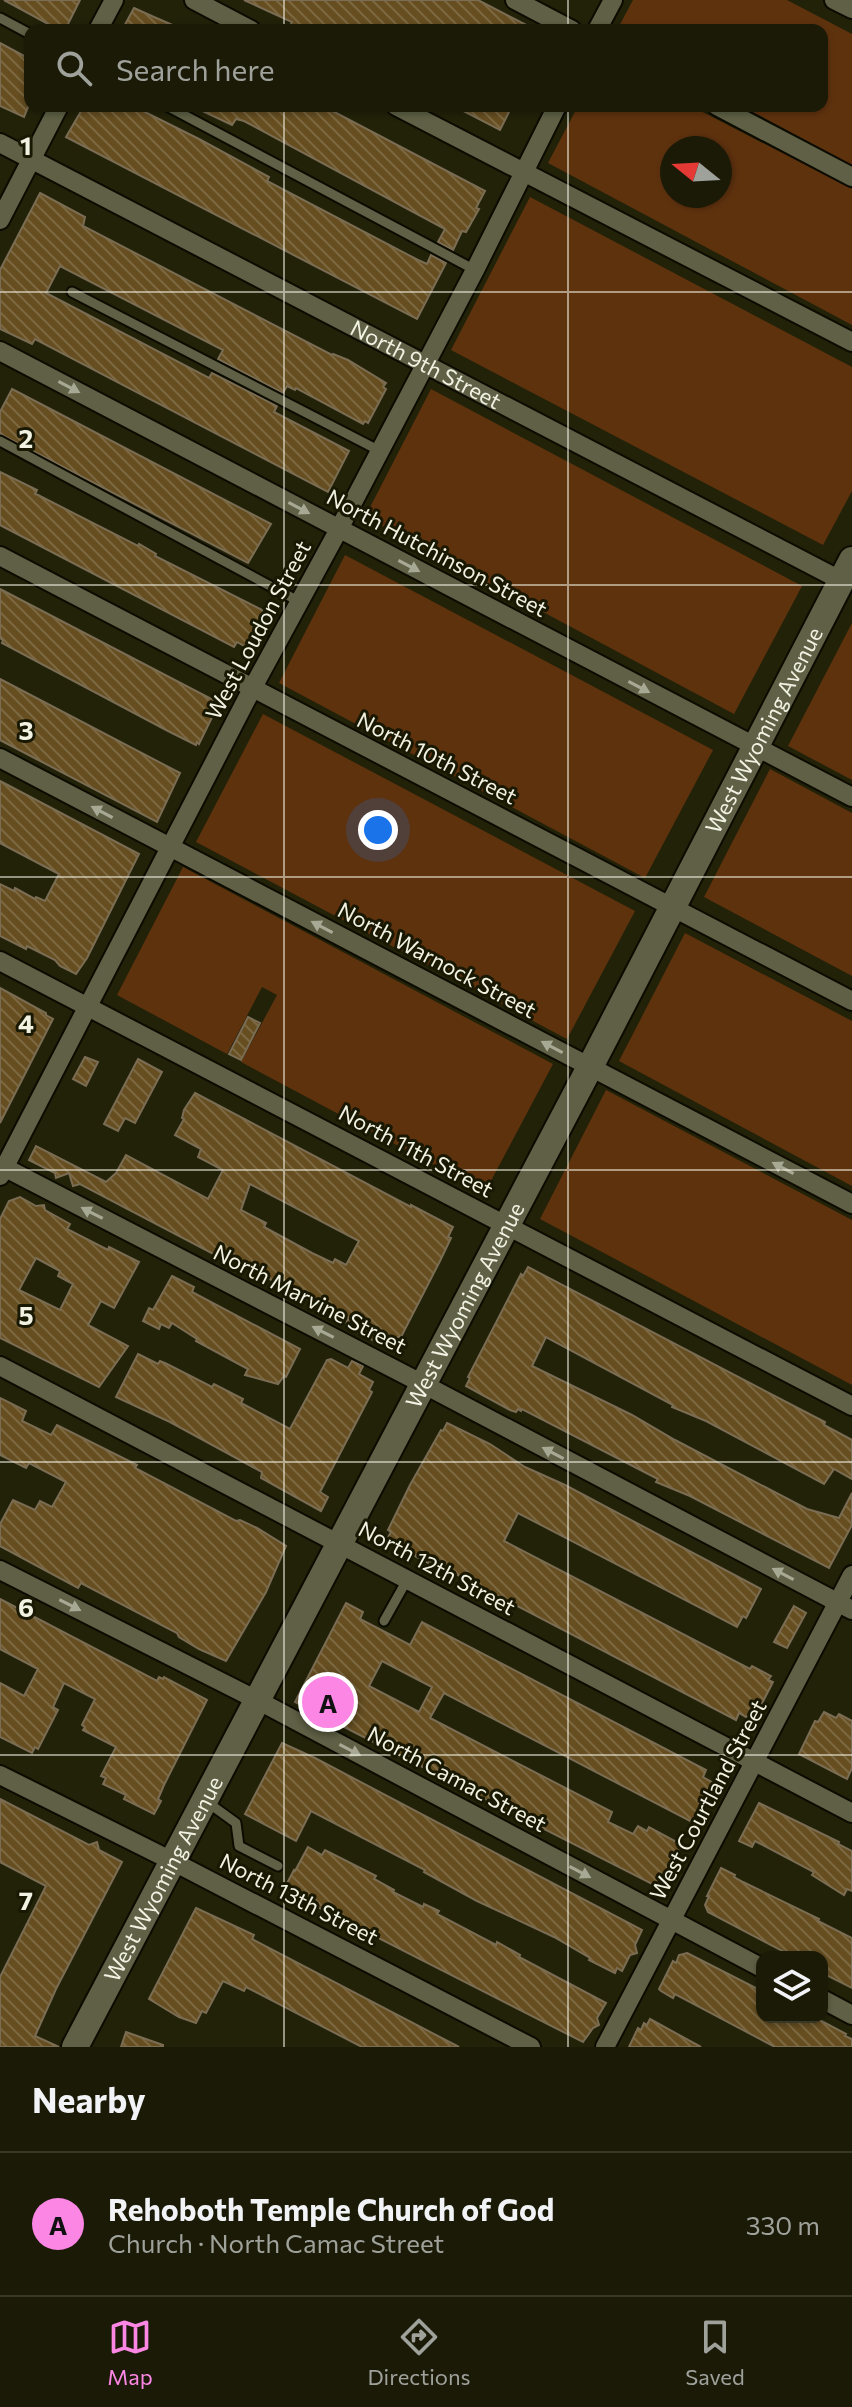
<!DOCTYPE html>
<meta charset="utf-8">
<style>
body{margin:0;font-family:Commissioner,sans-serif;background:#232311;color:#f1f3f6}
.controls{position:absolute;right:24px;bottom:24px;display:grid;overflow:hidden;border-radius:16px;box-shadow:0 2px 6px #0004}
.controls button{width:72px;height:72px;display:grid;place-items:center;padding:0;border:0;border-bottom:2px solid #383828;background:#1a1a07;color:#f1f3f6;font:40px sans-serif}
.compass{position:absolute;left:660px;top:136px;width:72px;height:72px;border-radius:50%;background:#1a1a07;box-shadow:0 2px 6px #0004;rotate:288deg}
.you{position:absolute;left:378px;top:830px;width:28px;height:28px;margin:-20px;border:6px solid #fff;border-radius:50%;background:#1a73e8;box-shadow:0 0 0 12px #1a73e833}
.badge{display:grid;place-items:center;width:52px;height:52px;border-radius:50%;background:#fc86e4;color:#111;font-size:26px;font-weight:700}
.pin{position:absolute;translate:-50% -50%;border:4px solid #fff;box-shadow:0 2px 8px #0006}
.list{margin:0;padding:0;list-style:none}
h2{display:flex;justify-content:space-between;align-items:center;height:104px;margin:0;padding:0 32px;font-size:34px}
h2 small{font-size:26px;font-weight:400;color:#9fa19b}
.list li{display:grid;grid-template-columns:52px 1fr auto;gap:24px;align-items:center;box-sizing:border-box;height:144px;padding:0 32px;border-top:2px solid #383828}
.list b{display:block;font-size:30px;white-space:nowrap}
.list p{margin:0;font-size:26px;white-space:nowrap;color:#9fa19b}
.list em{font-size:26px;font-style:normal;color:#9fa19b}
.icon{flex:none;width:44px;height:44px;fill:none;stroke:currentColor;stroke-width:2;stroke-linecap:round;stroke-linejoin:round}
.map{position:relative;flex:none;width:852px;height:2047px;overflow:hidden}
.search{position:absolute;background:#1a1a07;box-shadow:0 2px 6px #0004;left:24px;right:24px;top:24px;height:88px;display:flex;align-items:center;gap:20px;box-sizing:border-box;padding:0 28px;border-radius:16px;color:#9fa19b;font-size:30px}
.sheet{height:248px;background:#1a1a07}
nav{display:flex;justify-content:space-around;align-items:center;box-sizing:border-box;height:112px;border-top:2px solid #383828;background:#1a1a07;font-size:22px;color:#9fa19b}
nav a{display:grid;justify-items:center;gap:4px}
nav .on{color:#fc86e4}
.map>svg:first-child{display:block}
.grass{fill:#5f320e;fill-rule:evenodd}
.building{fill:url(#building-back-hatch);stroke:#7a6d54;stroke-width:2;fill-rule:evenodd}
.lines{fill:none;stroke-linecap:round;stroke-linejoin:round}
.lane-casing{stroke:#0c0b00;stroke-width:13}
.street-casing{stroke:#0c0b00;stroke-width:22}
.secondary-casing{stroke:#0c0b00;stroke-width:30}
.lane{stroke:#5f6045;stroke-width:9}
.street{stroke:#5f6045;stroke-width:18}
.secondary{stroke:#5f6045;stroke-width:26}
.oneway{fill:#a8a994}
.grid{fill:none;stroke:#f2f2e3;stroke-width:2;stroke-opacity:0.55}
.labels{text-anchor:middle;stroke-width:6;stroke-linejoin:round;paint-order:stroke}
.street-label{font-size:22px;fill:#f2f2e3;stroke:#191802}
.grid-label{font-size:26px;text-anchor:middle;font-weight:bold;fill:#f2f2e3;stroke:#191802;stroke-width:6;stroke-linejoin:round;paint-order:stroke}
</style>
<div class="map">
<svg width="852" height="2047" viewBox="0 0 852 2047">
<defs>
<pattern id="building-back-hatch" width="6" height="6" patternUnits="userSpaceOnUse" patternTransform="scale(2)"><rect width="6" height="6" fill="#664e21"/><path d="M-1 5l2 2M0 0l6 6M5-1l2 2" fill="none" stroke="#7c6841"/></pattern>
</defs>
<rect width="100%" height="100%" fill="#222209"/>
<g class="grass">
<polygon points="633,0 787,0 852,34 852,165 742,106 822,106 822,30 617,30"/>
<path d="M578,106h113l161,83v136l-304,-162zM672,148h48v48h-48z"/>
<polygon points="530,197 852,367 852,491 823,545 451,350"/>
<polygon points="431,389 802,586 734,714 365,517"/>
<polygon points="345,555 713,750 645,878 279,683"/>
<polygon points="852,623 852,780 788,746"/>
<polygon points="263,714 635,911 567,1039 196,842"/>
<polygon points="770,769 852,813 852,976 704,897"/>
<polygon points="183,867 553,1064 485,1192 241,1062 277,995 262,987 227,1054 117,995"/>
<polygon points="685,933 852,1021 852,1186 619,1061"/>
<polygon points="606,1090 852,1220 852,1385 540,1219"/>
</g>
<g class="building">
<polygon points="4,0 80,0 65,30 50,30 52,26"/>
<polygon points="244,0 478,0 536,30 288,30 292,22"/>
<polygon points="134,8 154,17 184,30 122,30"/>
<polygon points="0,43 30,59 30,102 24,117 0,106"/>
<polygon points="84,106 133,106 199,139 269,177 267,181 418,260 427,264 431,255 446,263 417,319 66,137"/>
<polygon points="192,106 323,106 485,191 476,208 479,209 466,232 462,231 453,250 438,242 445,229 244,121 236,119 232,125"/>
<polygon points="454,106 512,106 500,130"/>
<polygon points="40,193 85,217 83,226 332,355 333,354 348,360 386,383 383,387 386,389 368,423 365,421 363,424 296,388 295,390 287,386 283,393 218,359 223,350 60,266 46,293 209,378 212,373 277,406 274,412 349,451 328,492 35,339 32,344 0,329 0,270"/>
<polygon points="12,389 271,524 248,563 0,434 0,412"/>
<polygon points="0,472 37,490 35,494 38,495 138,546 139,544 156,554 155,556 266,612 249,646 246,647 237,642 234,647 0,525"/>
<polygon points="0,589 219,703 199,744 197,742 196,745 168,731 2,643 3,640 0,638"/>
<polygon points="0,679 180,773 157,822 0,740"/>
<polygon points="0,781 139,854 87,958 76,974 60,966 55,960 27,946 26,949 0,936 0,884 14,891 15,888 35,899 36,897 45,901 59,874 0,843"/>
<polygon points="0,988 46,1013 46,1015 53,1019 0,1123"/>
<polygon points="248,1017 260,1023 241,1060 229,1054"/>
<polygon points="85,1057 98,1062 86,1086 73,1079"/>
<polygon points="138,1059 162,1072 135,1123 125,1118 118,1131 104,1124"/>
<path d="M195,1093l216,114v-2l42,22 -5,10 3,1 -11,23 -39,76h-3l-6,10 -9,-5 -6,-2 -1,2 -30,-16 2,-9 -31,-13 -93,-49 -1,4 -143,-75 -7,2 -4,-13 -13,5 -1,-5 -26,-13 7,-14 70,36 10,-9 10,-18 82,44 15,-29 -25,-13 3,-8 -26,-14 9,-16 -2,-1 2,-8zM250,1184l109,57 -13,24 -11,-6 -2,4 -21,-10 -48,-26 2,-4 -25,-13z"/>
<path d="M20,1197l16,9 8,-1 1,5 25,14 -3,5 41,21 1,-3 30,15 -25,46 -13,-7 -13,24 40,21 -29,41 -99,-49v-119l9,-18zM36,1258l24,13 -2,5 15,8 -13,26 -41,-20z"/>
<polygon points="528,1267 817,1418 825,1422 824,1425 852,1440 852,1479 834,1469 824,1484 706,1421 672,1407 673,1405 546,1337 532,1366 632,1415 675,1440 807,1509 839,1518 852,1493 852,1525 829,1568 690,1496 656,1482 658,1479 522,1409 521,1411 518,1409 516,1412 510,1410 466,1386 470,1378 468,1377 521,1274 523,1276"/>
<polygon points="172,1276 194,1287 192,1292 300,1349 286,1377 284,1376 278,1384 245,1375 248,1369 196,1341 197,1339 172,1323 169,1328 161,1324 159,1329 143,1321 149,1308 153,1310"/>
<polygon points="138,1354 158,1364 160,1361 167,1364 212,1387 214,1384 243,1399 241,1403 290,1429 327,1360 331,1359 348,1368 352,1361 363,1366 359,1374 373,1382 369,1390 372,1392 320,1492 328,1497 321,1511 261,1478 262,1472 170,1422 116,1397"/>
<polygon points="0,1398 26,1411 22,1421 51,1435 57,1425 137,1465 135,1468 236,1521 240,1520 257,1528 286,1546 266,1592 226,1661 199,1649 179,1637 177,1633 81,1583 78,1588 0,1546 0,1524 13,1500 35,1510 40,1501 52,1507 66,1482 29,1463 26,1468 0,1455"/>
<polygon points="447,1423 490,1444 525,1467 565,1485 761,1589 746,1618 743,1616 737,1627 518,1513 504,1541 750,1669 752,1666 771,1676 768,1680 773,1682 758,1711 756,1710 746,1717 739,1713 736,1720 433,1562 429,1561 428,1563 386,1541 391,1532 388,1530 410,1485 441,1430 443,1431"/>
<polygon points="0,1599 157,1681 159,1677 163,1679 164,1677 207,1700 164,1785 158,1799 161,1801 154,1814 124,1799 126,1795 103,1784 106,1778 101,1776 116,1747 83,1730 85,1727 82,1725 95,1699 64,1683 53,1707 58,1710 38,1749 35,1747 32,1753 0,1737 0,1683 24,1696 38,1669 0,1649"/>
<path d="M346,1603l17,9 -3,7 50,26 12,-23 284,148 -3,7 12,7 -18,39h-3l-250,-130 -14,25 182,94 -4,10 25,12 5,-8 9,5 2,-4 33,18 -22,43 -365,-186zM382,1661l50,26 -13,25 -50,-26z"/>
<polygon points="794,1606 806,1613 787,1648 774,1642"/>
<polygon points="824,1712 836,1718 839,1714 852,1721 852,1768 847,1779 799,1754 815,1721 818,1722"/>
<polygon points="282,1743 315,1758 642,1930 635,1945 637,1953 630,1955 622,1971 617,1968 615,1973 589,1960 590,1958 554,1937 477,1901 424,1872 425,1870 311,1811 296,1841 245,1814"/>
<polygon points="0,1799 89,1845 97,1842 99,1850 122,1862 56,1989 35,2036 59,2047 0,2047 0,1977 46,1886 0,1862"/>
<polygon points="759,1803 839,1842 838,1844 852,1851 852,1891 847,1889 844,1895 812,1875 814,1872 755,1841 752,1847 739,1841"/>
<polygon points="308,1847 322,1855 325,1850 376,1876 374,1879 394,1890 393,1892 423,1907 424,1904 439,1911 437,1914 496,1945 497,1942 520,1955 519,1957 606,2003 597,2018 599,2025 593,2028 583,2042 286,1891 287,1888 285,1887 294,1870 295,1871"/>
<polygon points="721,1868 735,1875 734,1877 743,1882 819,1919 818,1921 852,1938 852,1988 822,1973 822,1957 794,1957 708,1912 705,1905 709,1896 707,1896"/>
<polygon points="196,1908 254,1935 252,1939 459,2047 362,2047 246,1987 244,1991 223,1981 206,2013 202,2011 196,2023 179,2017 149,1999"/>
<polygon points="687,1953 762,1991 762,2017 814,2017 846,2034 845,2036 852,2039 852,2047 775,2047 675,1994 673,1998 661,1991 659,1989 673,1961 676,1963 679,1955"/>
<polygon points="650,2019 701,2047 629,2047 638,2028 641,2030 644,2023 647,2025"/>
<polygon points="126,2032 163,2045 163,2047 121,2047"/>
</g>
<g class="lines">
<defs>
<g id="lane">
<polyline points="0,18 30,34"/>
<polyline points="167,106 475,270"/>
<polyline points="72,292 380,451"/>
<polyline points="0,441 300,602"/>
<polyline points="384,1621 407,1580"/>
<polyline points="207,1802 236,1823 239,1846 278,1866"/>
</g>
<g id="street">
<polyline points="194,0 251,30"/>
<polyline points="515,0 572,30"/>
<polyline points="834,0 852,9"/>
<polyline points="98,30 114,0"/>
<polyline points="597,30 613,0"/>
<polyline points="396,106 852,342"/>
<polyline points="717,106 852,177"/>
<path id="s1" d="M0,143l842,438"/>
<polyline points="0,220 59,106"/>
<polyline points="0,351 852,797"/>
<polyline points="0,556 852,1001"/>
<polyline points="0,758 852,1204"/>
<polyline points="0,961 852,1406"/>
<polyline points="0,1165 423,1384 852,1610"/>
<polyline points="0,1176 252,689 339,529 475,270 557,106"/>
<polyline points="0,1366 852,1813"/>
<polyline points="0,1570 257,1700 762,1968"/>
<polyline points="0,1775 172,1861 531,2047"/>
<polyline points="822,1999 852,2015"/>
<polyline points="605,2047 852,1575"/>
</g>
<g id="secondary">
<path id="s2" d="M75,2047l515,-980 262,-507"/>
</g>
</defs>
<use href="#lane" class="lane-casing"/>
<use href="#street" class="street-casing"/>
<use href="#secondary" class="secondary-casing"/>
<use href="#lane" class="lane"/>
<use href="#street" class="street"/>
<use href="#secondary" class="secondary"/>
</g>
<defs><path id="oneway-solid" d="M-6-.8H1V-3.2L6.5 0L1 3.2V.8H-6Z" transform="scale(2)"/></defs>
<g class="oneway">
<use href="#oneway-solid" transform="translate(69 387) rotate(28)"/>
<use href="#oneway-solid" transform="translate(299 508) rotate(28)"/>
<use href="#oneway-solid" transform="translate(409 566) rotate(28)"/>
<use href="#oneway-solid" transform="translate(639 687) rotate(28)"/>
<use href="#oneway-solid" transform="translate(102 812) rotate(-152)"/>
<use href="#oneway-solid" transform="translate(322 927) rotate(-152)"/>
<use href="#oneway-solid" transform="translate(552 1047) rotate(-152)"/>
<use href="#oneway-solid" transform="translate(783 1168) rotate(-152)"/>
<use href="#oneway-solid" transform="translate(92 1213) rotate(-153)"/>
<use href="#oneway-solid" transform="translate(323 1332) rotate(-153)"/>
<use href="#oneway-solid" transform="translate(553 1453) rotate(-152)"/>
<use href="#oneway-solid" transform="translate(783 1574) rotate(-152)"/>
<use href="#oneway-solid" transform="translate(70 1605) rotate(27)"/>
<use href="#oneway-solid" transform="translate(350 1750) rotate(28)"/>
<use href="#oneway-solid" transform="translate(580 1872) rotate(28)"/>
</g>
<path class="grid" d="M284,0v30M568,0v30M284,106v1941M568,106v1941M0,292h852M0,585h852M0,877h852M0,1170h852M0,1462h852M0,1755h852"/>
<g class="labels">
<g class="street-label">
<text dy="8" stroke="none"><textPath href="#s1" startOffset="480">North 9th Street</textPath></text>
<text transform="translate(437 553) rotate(28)" y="8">North Hutchinson Street</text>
<text transform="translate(258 630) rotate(-62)" y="8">West Loudon Street</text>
<text dy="8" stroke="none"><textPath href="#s2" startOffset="1486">West Wyoming Avenue</textPath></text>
<text transform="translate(437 758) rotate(27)" y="8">North 10th Street</text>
<text transform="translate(437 960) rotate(28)" y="8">North Warnock Street</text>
<text transform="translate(416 1151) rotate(28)" y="8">North 11th Street</text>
<text transform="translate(310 1299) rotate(27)" y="8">North Marvine Street</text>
<text dy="8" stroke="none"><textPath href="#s2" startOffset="838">West Wyoming Avenue</textPath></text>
<text transform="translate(437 1568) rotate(28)" y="8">North 12th Street</text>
<text transform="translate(457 1779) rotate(28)" y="8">North Camac Street</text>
<text transform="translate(708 1800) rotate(-62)" y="8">West Courtland Street</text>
<text dy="8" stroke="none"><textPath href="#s2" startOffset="190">West Wyoming Avenue</textPath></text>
<text transform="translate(299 1899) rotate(27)" y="8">North 13th Street</text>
</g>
</g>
<g class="grid-label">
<text x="26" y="155">1</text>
<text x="26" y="448">2</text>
<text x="26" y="740">3</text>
<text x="26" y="1033">4</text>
<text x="26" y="1325">5</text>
<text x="26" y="1617">6</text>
<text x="26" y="1910">7</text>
</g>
</svg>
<div class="controls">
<button><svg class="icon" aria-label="layers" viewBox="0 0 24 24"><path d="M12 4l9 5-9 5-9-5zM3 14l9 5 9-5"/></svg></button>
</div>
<svg class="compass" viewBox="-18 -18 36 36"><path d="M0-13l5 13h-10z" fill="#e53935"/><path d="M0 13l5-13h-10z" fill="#9fa19b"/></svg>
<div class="you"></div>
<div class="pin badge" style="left:328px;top:1702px">A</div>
<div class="search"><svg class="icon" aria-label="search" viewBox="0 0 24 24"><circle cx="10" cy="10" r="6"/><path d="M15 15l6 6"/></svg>Search here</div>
</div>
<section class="sheet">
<h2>Nearby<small></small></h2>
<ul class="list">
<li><span class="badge">A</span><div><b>Rehoboth Temple Church of God</b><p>Church · North Camac Street</p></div><em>330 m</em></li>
</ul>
</section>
<nav>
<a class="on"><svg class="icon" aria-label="map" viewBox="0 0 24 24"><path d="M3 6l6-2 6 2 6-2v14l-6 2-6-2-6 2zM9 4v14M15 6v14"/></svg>Map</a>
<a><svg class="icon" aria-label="directions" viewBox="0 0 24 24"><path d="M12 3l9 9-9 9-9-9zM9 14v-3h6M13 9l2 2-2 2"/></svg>Directions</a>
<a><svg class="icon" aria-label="saved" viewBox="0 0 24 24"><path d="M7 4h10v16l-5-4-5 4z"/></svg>Saved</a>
</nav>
